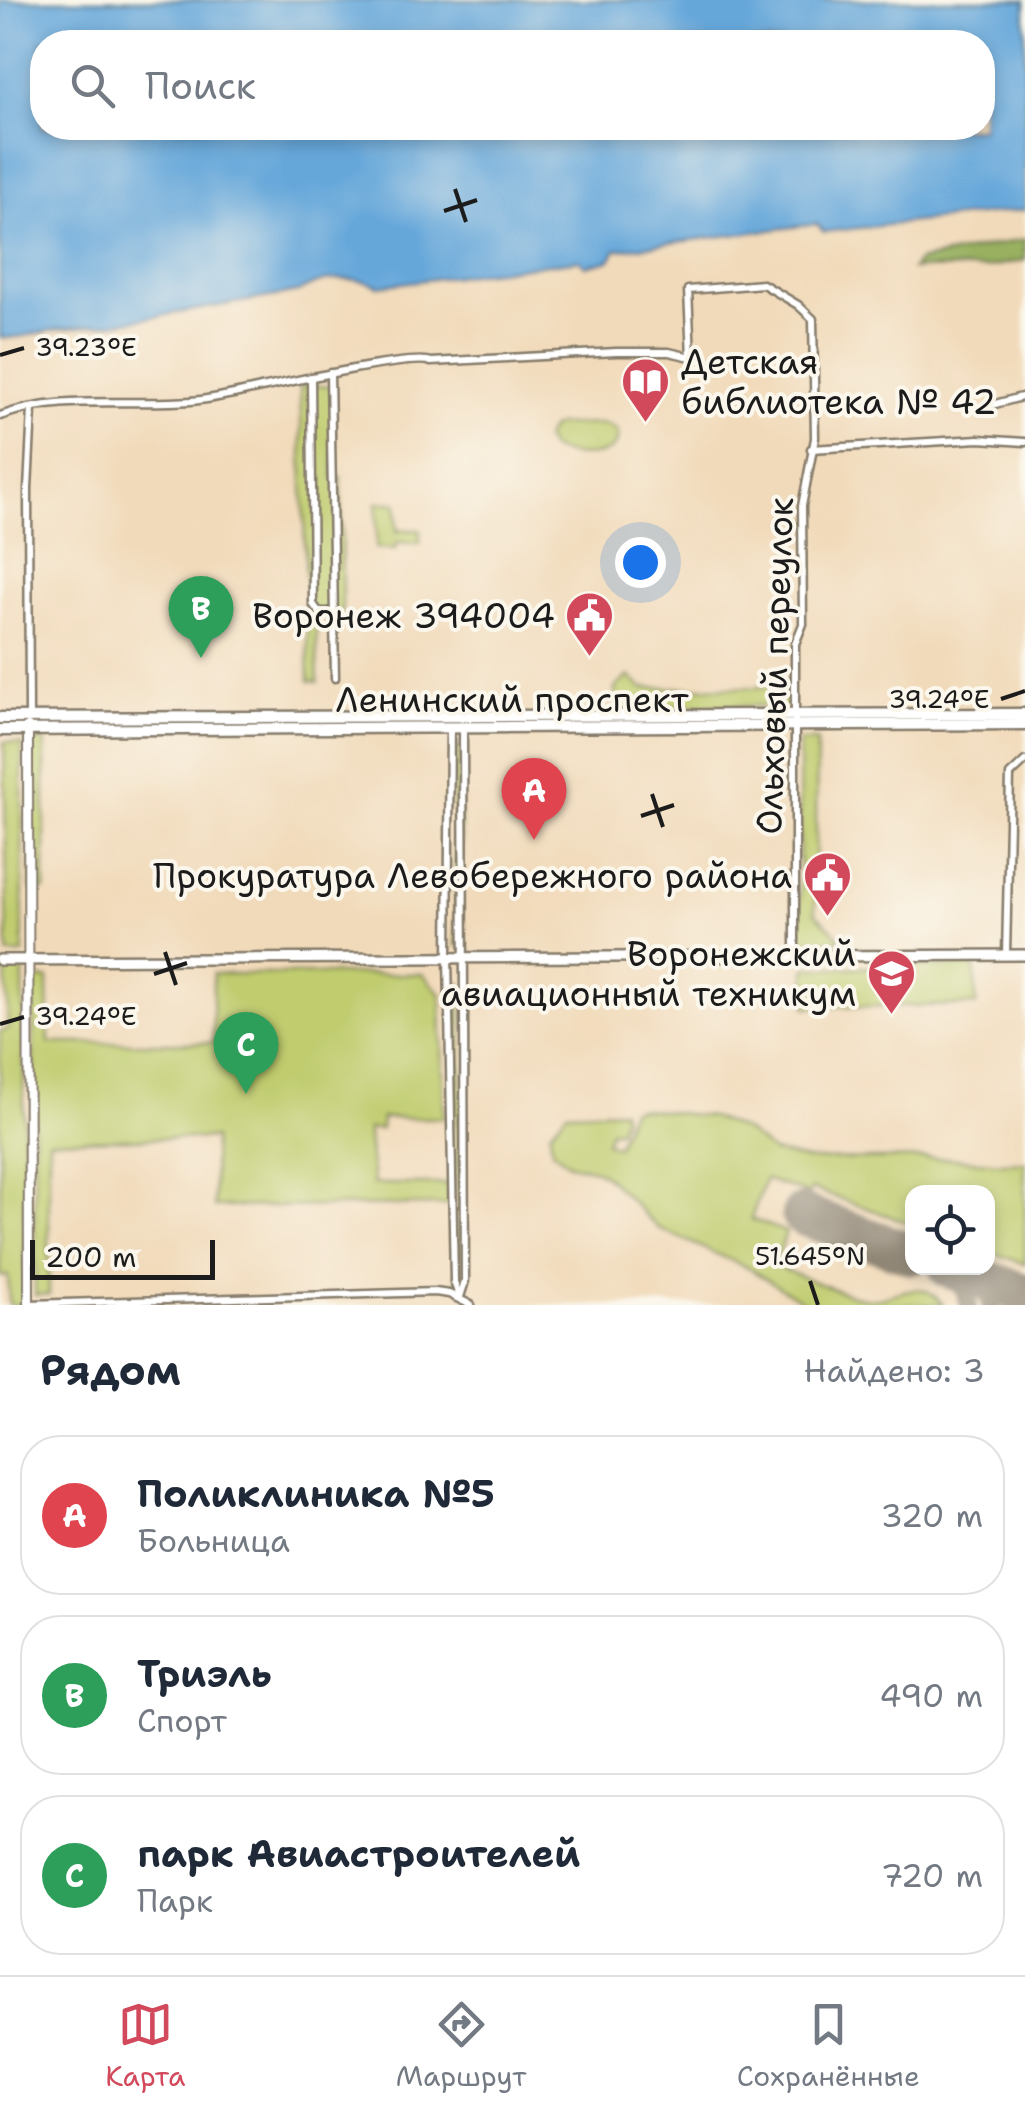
<!DOCTYPE html>
<html lang="ru">
<meta charset="utf-8">
<style>
body{margin:0;font-family:"Shantell Sans",sans-serif;background:#f2f2f3;color:#1f2937}
.controls{position:absolute;right:30px;bottom:30px;display:grid;overflow:hidden;border-radius:20px;box-shadow:0 5px 15px #0003}
.controls button{width:90px;height:90px;display:grid;place-items:center;padding:0;border:0;border-bottom:2px solid #e0e1e3;background:#fff;color:#1f2937;font:50px sans-serif}
.scale{position:absolute;left:30px;bottom:25px;width:185px;box-sizing:border-box;padding-left:10px;border:5px solid #1c1c1c;border-top:0;font-size:28px;line-height:35px;white-space:nowrap;color:#1c1c1c;-webkit-text-stroke:8px #fbf7ec;paint-order:stroke}
.you{position:absolute;left:640px;top:562px;width:35px;height:35px;margin:-25px;border:8px solid #fff;border-radius:50%;background:#1a73e8;box-shadow:0 0 0 15px #1a73e833}
.badge{display:grid;place-items:center;width:65px;height:65px;border-radius:50%;background:#d1495b;color:#fff;font-size:32px;font-weight:700}
.pin{position:absolute;translate:-50% -82px;filter:drop-shadow(0 2px 5px #0008)}
.pin::after{content:'';position:absolute;top:52px;width:35px;height:30px;background:inherit;clip-path:polygon(0 0,100% 0,50% 100%)}
.list{margin:0;padding:0;list-style:none}
h2{display:flex;justify-content:space-between;align-items:center;height:130px;margin:0;padding:0 40px;font-size:42px}
h2 small{font-size:32px;font-weight:400;color:#747a83}
.list li{display:grid;grid-template-columns:65px 1fr auto;gap:30px;align-items:center;box-sizing:border-box;height:160px;margin:0 20px 20px;padding:0 20px;border:2px solid #e0e1e3;border-radius:40px}
.list b{display:block;font-size:38px;white-space:nowrap}
.list p{margin:0;font-size:32px;white-space:nowrap;color:#747a83}
.list em{font-size:32px;font-style:normal;color:#747a83}
.icon{flex:none;width:55px;height:55px;fill:none;stroke:currentColor;stroke-width:2;stroke-linecap:round;stroke-linejoin:round}
.map{position:relative;flex:none;width:1025px;height:1305px;overflow:hidden}
.search{position:absolute;background:#fff;box-shadow:0 5px 15px #0003;left:30px;right:30px;top:30px;height:110px;display:flex;align-items:center;gap:25px;box-sizing:border-box;padding:0 35px;border-radius:40px;color:#747a83;font-size:38px}
.sheet{height:670px;background:#fff}
nav{display:flex;justify-content:space-around;align-items:center;box-sizing:border-box;height:140px;border-top:2px solid #e0e1e3;background:#fff;font-size:28px;color:#747a83}
nav a{display:grid;justify-items:center;gap:5px}
nav .on{color:#d1495b}
.map>svg:first-child{display:block}
.green{fill:#c0cc6e;stroke:#6e7445;stroke-width:2.5}
.forest{fill:#98b061;stroke:#5a663e;stroke-width:2.5}
.water{fill:#66a7da;stroke:#41627b;stroke-width:2.5;fill-rule:evenodd}
.lines{fill:none;stroke-linecap:round;stroke-linejoin:round}
.taxiway{stroke:#867b6b;stroke-width:18}
.runway{stroke:#867b6b;stroke-width:42}
.minor-casing{stroke:#867b6b;stroke-width:11}
.tertiary-casing{stroke:#867b6b;stroke-width:12}
.secondary-casing{stroke:#867b6b;stroke-width:14}
.primary-casing{stroke:#867b6b;stroke-width:15}
.minor{stroke:#fff;stroke-width:6}
.tertiary{stroke:#fff;stroke-width:8}
.secondary{stroke:#fff;stroke-width:9}
.primary{stroke:#fff;stroke-width:10}
.ticks{fill:none;stroke:#1c1c1c;stroke-width:4}
.labels{text-anchor:middle;stroke-width:8;stroke-linejoin:round;paint-order:stroke}
.poi-label{font-size:35px;fill:#1c1c1c;stroke:#fbf7ec;text-anchor:end}
.street-label{font-size:35px;fill:#1c1c1c;stroke:#fbf7ec}
.ticks-label{font-size:25px;text-anchor:middle;fill:#1c1c1c;stroke:#fbf7ec;stroke-width:8;stroke-linejoin:round;paint-order:stroke}
</style>
<div class="map">
<svg width="1025" height="1305" viewBox="0 0 1025 1305">
<rect width="100%" height="100%" fill="#fbf7ec"/>
<filter id="ink" filterUnits="userSpaceOnUse"><feTurbulence type="fractalNoise" baseFrequency=".01" numOctaves="2"/><feDisplacementMap in="SourceGraphic" scale="20" xChannelSelector="R" yChannelSelector="G"/><feConvolveMatrix kernelMatrix="1 2 1 2 8 2 1 2 1" color-interpolation-filters="sRGB"/></filter>
<filter id="wash" filterUnits="userSpaceOnUse"><feTurbulence type="fractalNoise" baseFrequency=".0048" numOctaves="4" result="noise"/><feDisplacementMap in="SourceGraphic" scale="40" xChannelSelector="R" yChannelSelector="G"/><feGaussianBlur stdDeviation="2.25" result="paint"/><feColorMatrix in="noise" values="0 0 0 0 0 0 0 0 0 0 0 0 0 0 0 0 0 1.4 0 .05"/><feComposite in="paint" operator="in"/></filter>
<g filter="url(#wash)">
<rect width="100%" height="100%" fill="#f1daba"/>
<g class="green">
<polygon points="300,386 333,386 334,477 341,477 342,614 316,615 318,682 309,681"/>
<path d="M558,425l47,-1 12,7c8,31 -51,28 -68,17l-4,-10 5,-9z"/>
<polygon points="377,503 397,503 397,534 398,530 420,530 420,543 397,542 396,549 376,548"/>
<polygon points="629,676 642,688 776,687 790,678 789,706 615,706 615,688"/>
<polygon points="30,740 45,740 45,889 31,889"/>
<polygon points="799,741 817,741 815,913 840,937 840,941 800,941"/>
<polygon points="4,742 22,744 23,954 8,954"/>
<polygon points="456,747 460,749 461,944 456,946 453,750"/>
<polygon points="6,964 21,964 23,968 25,1305 9,1305 8,1276 0,1276 0,1031 8,1030"/>
<polygon points="975,966 976,1005 806,1007 806,968"/>
<path d="M213,974h210l18,20 3,124h-62l-1,11h-13c0,20 4,36 5,55h75v21l-234,2 -1,-69 -164,2v155h-14l-2,-316h15l1,64h164z"/>
<polygon points="455,984 461,984 462,1276 457,1281"/>
<path d="M637,1108l74,9 33,13 29,22 34,8 140,-2 54,5 24,-1v102l-37,-13v-59h-76v32l-100,-35 -4,5 -43,-15 -14,40 35,13 -11,34c19,7 80,34 97,33 29,-3 50,-24 71,6h-134l-61,-37 -90,-40 -50,-50 -12,-8 -26,-6 -18,-14 -2,-18 17,-20 55,-2 1,6 -4,14h-9l-4,12 11,5 14,-38z"/>
</g>
<polygon class="forest" points="1025,239 1025,260 986,268 912,269 918,261"/>
<path class="water" d="M0,0h1025v210l-201,22 -7,-8 -201,26 -6,10 -24,6 -7,-6 -200,26c-27,-11 -57,-9 -81,6 -79,14 -157,29 -237,37 -21,3 -40,10 -61,9zM42,42h940v86h-940z"/>
<g class="lines">
<g class="taxiway">
<polyline points="943,1268 961,1279 969,1305"/>
<polyline points="990,1305 998,1299 1025,1298"/>
</g>
<g class="runway">
<polyline points="802,1215 912,1254"/>
<polyline points="950,1268 1025,1294"/>
</g>
</g>
</g>
<g filter="url(#ink)">
<g class="lines">
<defs>
<g id="minor">
<polyline points="330,373 335,678"/>
<polyline points="311,377 313,604 319,612 333,612"/>
<polyline points="984,407 1025,396"/>
<path d="M0,416c59,-22 129,-10 191,-15 25,-2 50,-9 75,-14 26,-6 149,-33 165,-25l185,-10h53l22,5 -3,-67 75,-6 35,21 15,14 2,119 -13,68 1,118 -8,20v312"/>
<polyline points="811,449 979,439 1025,442"/>
<polyline points="29,717 28,489 32,409"/>
<polyline points="450,726 448,957 454,1282 460,1298"/>
<polyline points="1006,955 1010,775 1025,761"/>
<polyline points="460,1297 465,1281 463,726"/>
<polyline points="29,1304 435,1292 449,1294 471,1305"/>
</g>
<polyline id="tertiary" points="28,727 29,1305"/>
<polyline id="secondary" points="0,960 1025,955"/>
<g id="primary">
<polyline points="0,718 1025,714"/>
<polyline points="0,730 1025,724"/>
</g>
</defs>
<use href="#minor" class="minor-casing"/>
<use href="#tertiary" class="tertiary-casing"/>
<use href="#secondary" class="secondary-casing"/>
<use href="#primary" class="primary-casing"/>
<use href="#minor" class="minor"/>
<use href="#tertiary" class="tertiary"/>
<use href="#secondary" class="secondary"/>
<use href="#primary" class="primary"/>
</g>
</g>
<path class="ticks" d="M455,189l11,33M444,211l33,-11M0,355l24,-7M1001,699l24,-8M652,794l11,33M641,816l33,-11M165,952l11,33M154,974l33,-11M0,1024l24,-7M810,1281l8,24"/>
<defs>
<symbol id="library-pin" viewBox="-11 -11 22 30"><path d="M0 17L-7.5 6A9.5 9.5 0 1 1 7.5 6Z" fill="#d1495b" stroke="#fbf7ec"/><path d="M-6-4Q-3-5.5-.7-3.5V5Q-3 3-6 4ZM6-4Q3-5.5 .7-3.5V5Q3 3 6 4Z" fill="#fff"/></symbol>
<symbol id="civic-pin" viewBox="-11 -11 22 30"><path d="M0 17L-7.5 6A9.5 9.5 0 1 1 7.5 6Z" fill="#d1495b" stroke="#fbf7ec"/><path d="M-.6-6.5H3V-4.5H.6V-3L4-1V1h2V6H-6V1h2V-1L-.6-3ZM-1.2 2.5V6h2.4V2.5Z" fill="#fff"/></symbol>
<symbol id="university-pin" viewBox="-11 -11 22 30"><path d="M0 17L-7.5 6A9.5 9.5 0 1 1 7.5 6Z" fill="#d1495b" stroke="#fbf7ec"/><path d="M0-5L7-2L0 1L-7-2ZM-4 1L0 2.5L4 1V4Q0 6-4 4Z" fill="#fff"/></symbol>
</defs>
<g fill-rule="evenodd">
<use href="#library-pin" x="618" y="354" width="55" height="75"/>
<use href="#civic-pin" x="562" y="588" width="55" height="75"/>
<use href="#civic-pin" x="800" y="848" width="55" height="75"/>
<use href="#university-pin" x="864" y="946" width="55" height="75"/>
</g>
<g class="labels">
<g class="poi-label">
<text x="681" y="374" text-anchor="start">Детская<tspan x="681" dy="40">библиотека № 42</tspan></text>
<text x="555" y="628">Воронеж 394004</text>
<text x="792" y="888">Прокуратура Левобережного района</text>
<text x="856" y="966">Воронежский<tspan x="856" dy="40">авиационный техникум</tspan></text>
</g>
<g class="street-label">
<text transform="translate(775 666) rotate(-88)" y="12">Ольховый переулок</text>
<text x="512" y="712">Ленинский проспект</text>
</g>
</g>
<g class="ticks-label">
<text x="86" y="356">39.23°E</text>
<text x="939" y="708">39.24°E</text>
<text x="86" y="1025">39.24°E</text>
<text x="810" y="1265">51.645°N</text>
</g>
</svg>
<div class="controls">
<button><svg class="icon" aria-label="locate" viewBox="0 0 24 24"><circle cx="12" cy="12" r="6"/><path d="M12 2v4M12 18v4M2 12h4M18 12h4"/></svg></button>
</div>
<div class="scale">200 m</div>
<div class="you"></div>
<div class="pin badge" style="left:534px;top:840px;background:#e0444e">A</div>
<div class="pin badge" style="left:201px;top:658px;background:#2e9e5b">B</div>
<div class="pin badge" style="left:246px;top:1094px;background:#2e9e5b">C</div>
<div class="search"><svg class="icon" aria-label="search" viewBox="0 0 24 24"><circle cx="10" cy="10" r="6"/><path d="M15 15l6 6"/></svg>Поиск</div>
</div>
<section class="sheet">
<h2>Рядом<small>Найдено: 3</small></h2>
<ul class="list">
<li><span class="badge" style="background:#e0444e">A</span><div><b>Поликлиника №5</b><p>Больница</p></div><em>320 m</em></li>
<li><span class="badge" style="background:#2e9e5b">B</span><div><b>Триэль</b><p>Спорт</p></div><em>490 m</em></li>
<li><span class="badge" style="background:#2e9e5b">C</span><div><b>парк Авиастроителей</b><p>Парк</p></div><em>720 m</em></li>
</ul>
</section>
<nav>
<a class="on"><svg class="icon" aria-label="map" viewBox="0 0 24 24"><path d="M3 6l6-2 6 2 6-2v14l-6 2-6-2-6 2zM9 4v14M15 6v14"/></svg>Карта</a>
<a><svg class="icon" aria-label="directions" viewBox="0 0 24 24"><path d="M12 3l9 9-9 9-9-9zM9 14v-3h6M13 9l2 2-2 2"/></svg>Маршрут</a>
<a><svg class="icon" aria-label="saved" viewBox="0 0 24 24"><path d="M7 4h10v16l-5-4-5 4z"/></svg>Сохранённые</a>
</nav>
